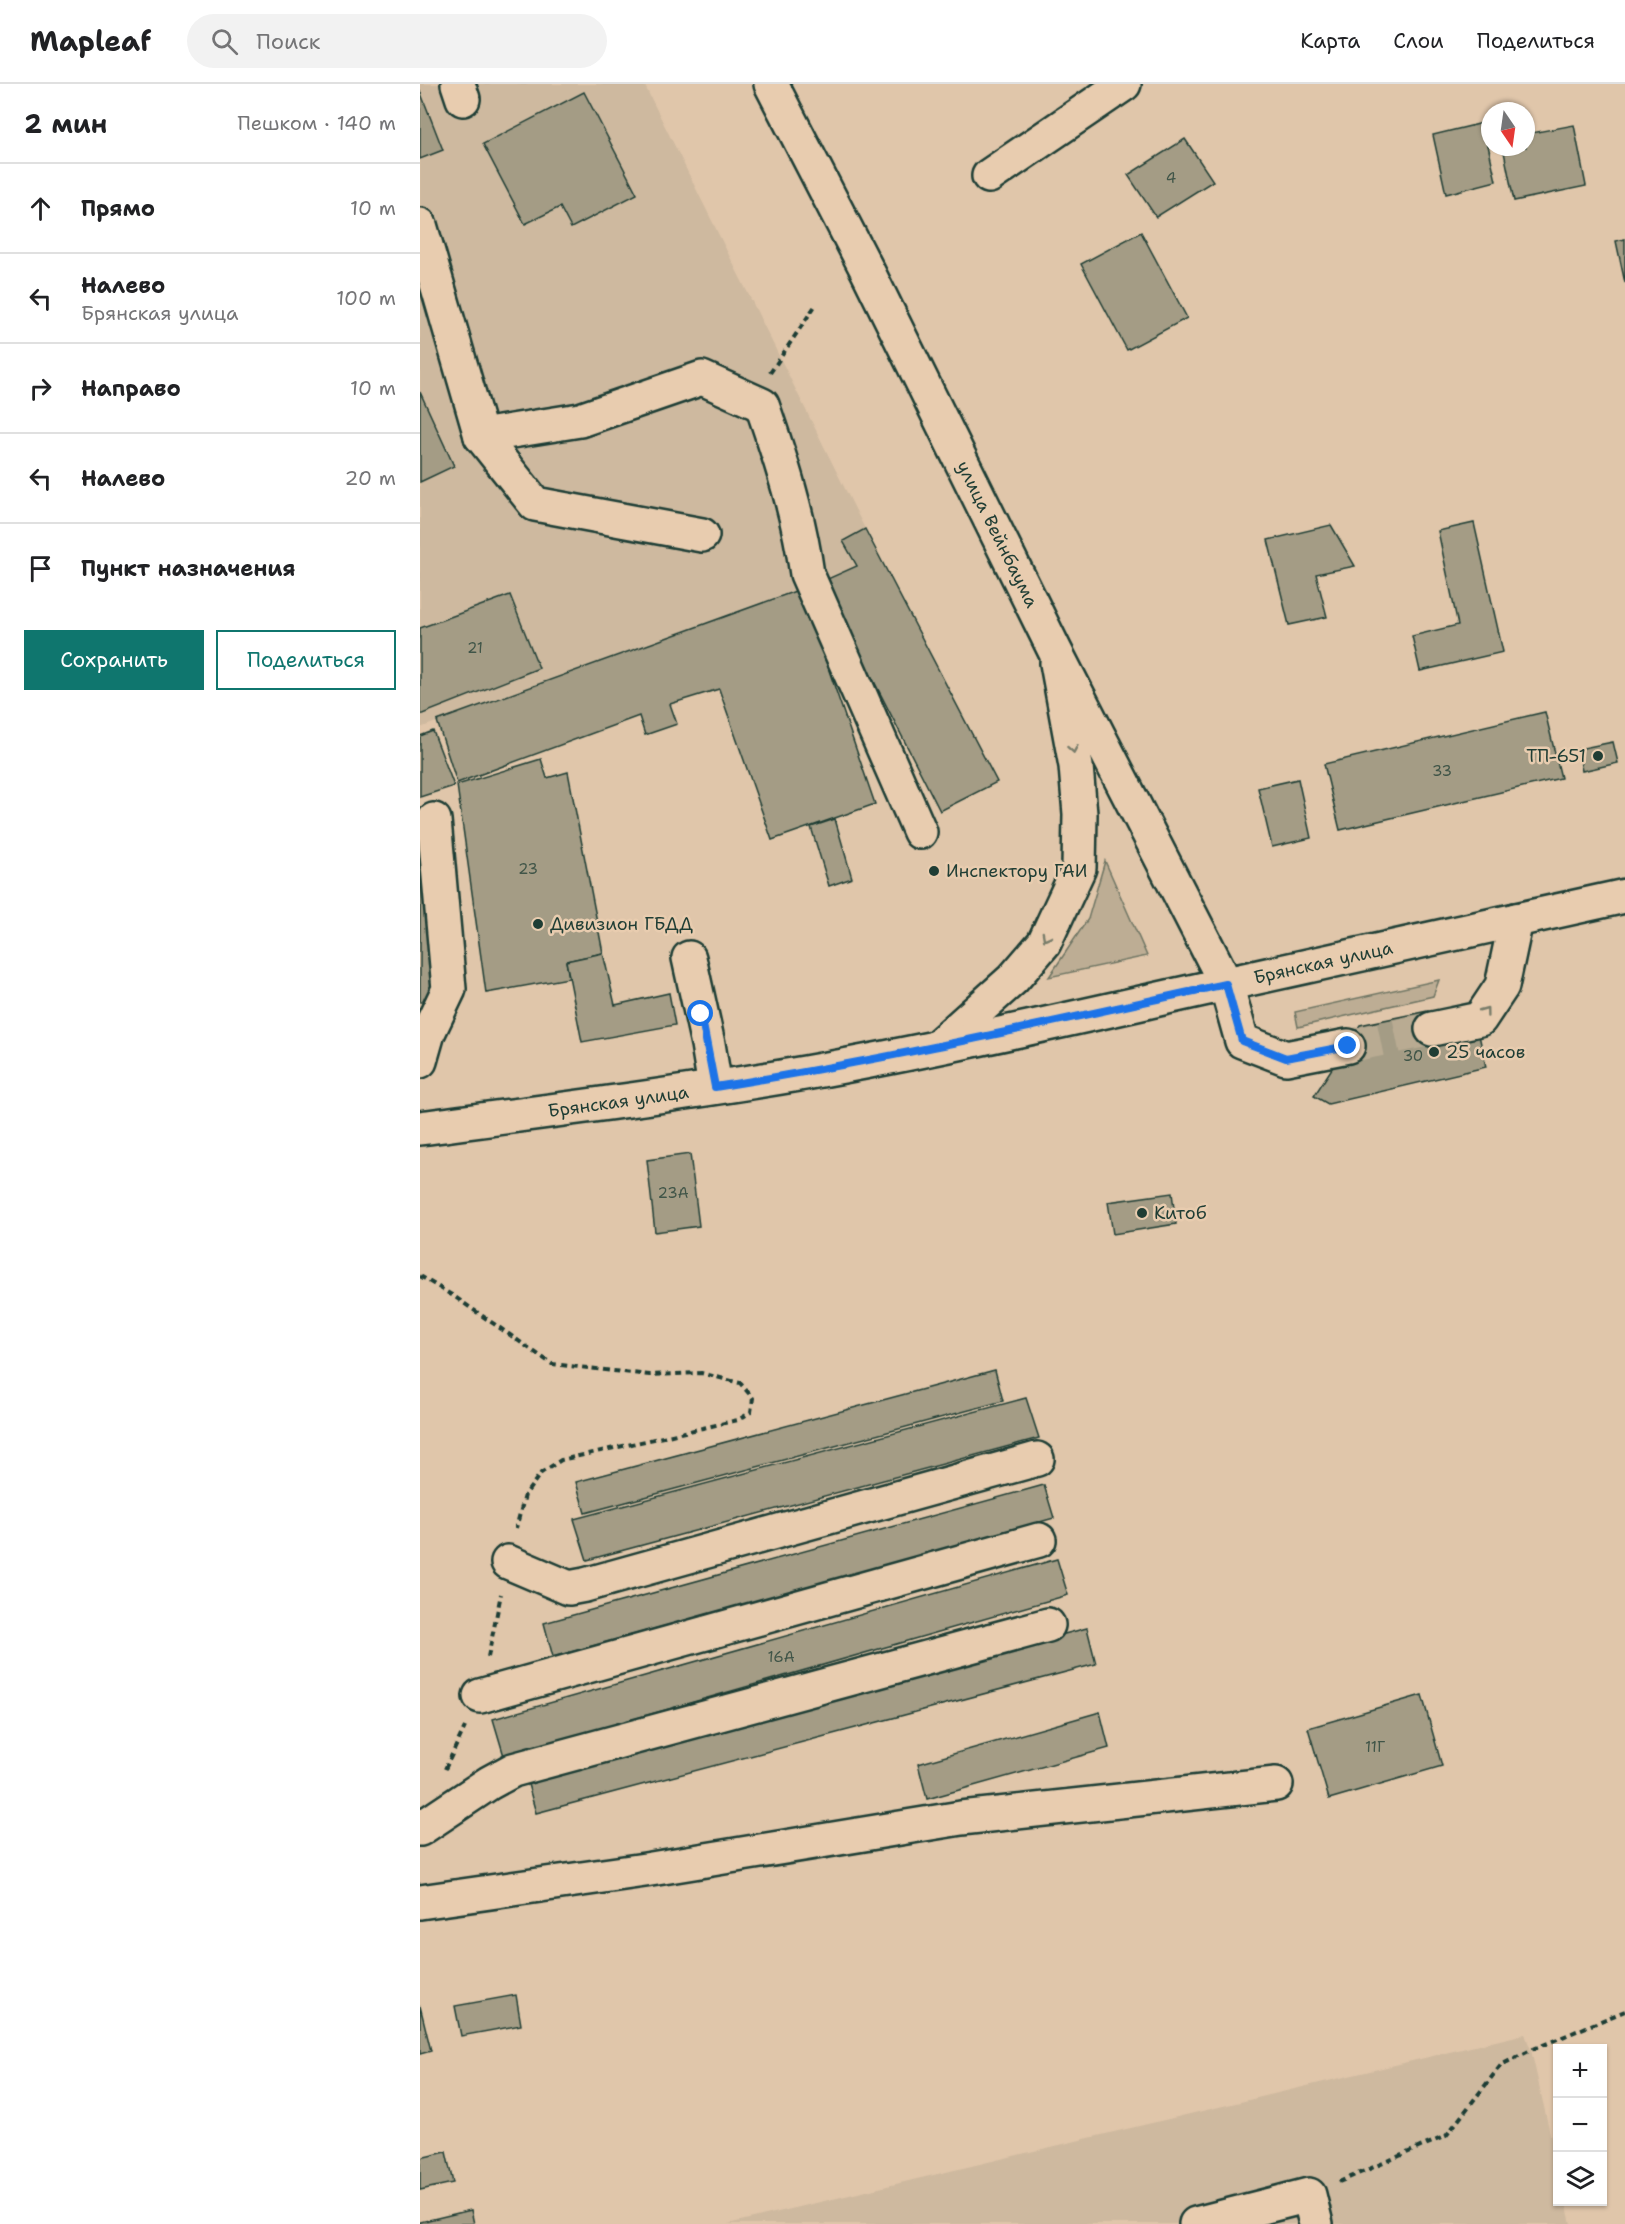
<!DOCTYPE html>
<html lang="ru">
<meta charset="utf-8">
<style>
body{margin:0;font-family:"Shantell Sans",sans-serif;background:#f2f2f2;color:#202124}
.controls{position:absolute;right:18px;bottom:18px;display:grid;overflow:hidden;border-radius:0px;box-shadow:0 2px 4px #0004}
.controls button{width:54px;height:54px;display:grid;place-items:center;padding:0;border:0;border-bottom:2px solid #e0e0e0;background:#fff;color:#202124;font:30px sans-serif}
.compass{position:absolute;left:1061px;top:18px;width:54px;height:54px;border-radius:50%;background:#fff;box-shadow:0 2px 4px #0004;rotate:167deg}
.stop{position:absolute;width:18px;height:18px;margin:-14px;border:4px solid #1a73e8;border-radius:50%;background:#fff}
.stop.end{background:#1a73e8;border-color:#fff;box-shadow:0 2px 6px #0008}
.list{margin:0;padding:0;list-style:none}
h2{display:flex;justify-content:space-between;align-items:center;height:78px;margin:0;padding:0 24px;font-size:26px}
h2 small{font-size:20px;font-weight:400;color:#757577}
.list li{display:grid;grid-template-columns:39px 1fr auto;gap:18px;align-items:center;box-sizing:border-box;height:90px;padding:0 24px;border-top:2px solid #e0e0e0}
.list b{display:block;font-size:22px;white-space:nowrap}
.list p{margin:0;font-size:20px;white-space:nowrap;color:#757577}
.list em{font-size:20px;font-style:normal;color:#757577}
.actions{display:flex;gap:12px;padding:18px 24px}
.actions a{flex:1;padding:14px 0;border:2px solid #0f766e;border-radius:0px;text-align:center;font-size:21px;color:#0f766e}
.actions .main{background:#0f766e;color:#fff}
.icon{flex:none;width:33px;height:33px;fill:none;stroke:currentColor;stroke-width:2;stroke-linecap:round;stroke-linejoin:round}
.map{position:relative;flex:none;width:1205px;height:2140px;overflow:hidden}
header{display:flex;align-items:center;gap:36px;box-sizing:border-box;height:84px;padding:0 30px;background:#fff;border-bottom:2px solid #e0e0e0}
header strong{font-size:28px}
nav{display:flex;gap:33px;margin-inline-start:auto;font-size:21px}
.search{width:420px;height:54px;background:#f2f2f2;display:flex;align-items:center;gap:15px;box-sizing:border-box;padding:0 21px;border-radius:33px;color:#757577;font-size:22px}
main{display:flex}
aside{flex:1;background:#fff}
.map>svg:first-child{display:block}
.built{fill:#ceb99f}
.green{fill:#bdad94;stroke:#6e7564;stroke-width:1.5}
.building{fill:#a49c85;stroke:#1f3d34;stroke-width:1.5}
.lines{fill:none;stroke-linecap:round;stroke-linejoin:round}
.minor-tunnel{stroke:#b9ab92;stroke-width:33;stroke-dasharray:33 16;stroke-linecap:butt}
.minor-casing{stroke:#1f3d34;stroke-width:38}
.major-casing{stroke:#1f3d34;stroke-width:38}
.highway-casing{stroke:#1f3d34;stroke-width:38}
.path{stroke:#1f3d34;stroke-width:4;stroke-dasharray:6 4.5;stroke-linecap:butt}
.minor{stroke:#e8ccaf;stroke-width:33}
.major{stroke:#e8ccaf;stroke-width:33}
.highway{stroke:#e8ccaf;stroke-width:33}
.oneway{stroke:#797d6b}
.route{stroke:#1a73e8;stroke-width:8}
.poi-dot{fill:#1f3d34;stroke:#e8ccaf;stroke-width:2}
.labels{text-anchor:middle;stroke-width:5;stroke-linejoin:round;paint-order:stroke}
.number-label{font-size:15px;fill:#405548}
.street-label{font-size:18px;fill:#1f3d34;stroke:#e8ccaf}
.poi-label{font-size:18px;fill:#1f3d34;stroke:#e8ccaf;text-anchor:start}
</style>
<header>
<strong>Mapleaf</strong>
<div class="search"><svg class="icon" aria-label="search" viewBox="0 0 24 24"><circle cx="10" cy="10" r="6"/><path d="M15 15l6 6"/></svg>Поиск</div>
<nav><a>Карта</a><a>Слои</a><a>Поделиться</a></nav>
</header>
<main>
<aside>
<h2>2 мин<small>Пешком · 140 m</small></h2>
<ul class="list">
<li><svg class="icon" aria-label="ahead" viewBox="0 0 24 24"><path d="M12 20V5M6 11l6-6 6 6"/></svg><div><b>Прямо</b></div><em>10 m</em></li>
<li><svg class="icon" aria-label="left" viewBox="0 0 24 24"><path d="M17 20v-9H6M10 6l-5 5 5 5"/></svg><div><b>Налево</b><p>Брянская улица</p></div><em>100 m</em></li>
<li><svg class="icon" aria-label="right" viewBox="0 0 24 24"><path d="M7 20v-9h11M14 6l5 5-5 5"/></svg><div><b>Направо</b></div><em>10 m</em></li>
<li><svg class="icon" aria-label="left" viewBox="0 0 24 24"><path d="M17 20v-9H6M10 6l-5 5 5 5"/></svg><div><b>Налево</b></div><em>20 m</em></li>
<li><svg class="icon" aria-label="arrive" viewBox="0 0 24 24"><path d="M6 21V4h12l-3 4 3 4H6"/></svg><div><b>Пункт назначения</b></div></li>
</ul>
<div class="actions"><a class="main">Сохранить</a><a>Поделиться</a></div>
</aside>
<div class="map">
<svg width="1205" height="2140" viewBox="0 0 1205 2140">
<rect width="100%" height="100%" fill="#e0c6aa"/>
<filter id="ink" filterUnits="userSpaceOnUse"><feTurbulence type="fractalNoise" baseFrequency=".0167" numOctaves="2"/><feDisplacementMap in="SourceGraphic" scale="12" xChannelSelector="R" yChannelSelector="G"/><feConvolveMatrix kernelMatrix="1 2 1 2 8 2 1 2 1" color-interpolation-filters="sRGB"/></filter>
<g filter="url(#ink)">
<g class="built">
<polygon points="0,0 224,0 445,445 424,457 437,482 381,505 0,644"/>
<polygon points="1105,1950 1111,1966 1137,2080 1138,2118 1146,2118 1151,2140 308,2140"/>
</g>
<g class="green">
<polygon points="685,777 727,872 629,893 668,835"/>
<polygon points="1019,896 1013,912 878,943 875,928"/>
</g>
<g class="building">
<polygon points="0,7 23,66 0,75"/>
<polygon points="164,8 217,110 151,144 140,123 105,140 63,60"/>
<polygon points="1063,39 1076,97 1026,110 1013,51"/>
<polygon points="1154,41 1166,102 1094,117 1083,63 1106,63 1106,50"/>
<polygon points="765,55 793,97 736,133 708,91"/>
<polygon points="721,148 767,234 707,266 661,180"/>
<polygon points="1205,155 1205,199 1196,157"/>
<polygon points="0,308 34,382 0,398"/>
<polygon points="1054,439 1083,568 1000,587 992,552 1038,541 1018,447"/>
<polygon points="911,441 935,482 896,490 907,533 869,541 848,456"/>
<polygon points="445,445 577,698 520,727 403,497 437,482 423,457"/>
<polygon points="381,505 455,720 352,756 299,605 250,620 257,640 225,651 219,632 37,699 17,637"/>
<polygon points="90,511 119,584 0,631 0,544"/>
<polygon points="1125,628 1141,694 920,746 904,680"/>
<polygon points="13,647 34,702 0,713 0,652"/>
<polygon points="1193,658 1198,679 1162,687 1158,665"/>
<polygon points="121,675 127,694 148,688 183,869 146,877 149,894 66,909 37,701"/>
<polygon points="878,695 891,754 852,763 838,704"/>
<polygon points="415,735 432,794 409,802 391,743"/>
<polygon points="0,770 13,918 0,918"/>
<polygon points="183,869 195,921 249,909 255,941 162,958 146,877"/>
<polygon points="1008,927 1015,961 1059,951 1066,983 908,1020 894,1012 940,941"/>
<polygon points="270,1070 279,1142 235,1148 227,1076"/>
<polygon points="752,1109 756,1140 693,1150 688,1118"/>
<polygon points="575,1286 583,1317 165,1429 156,1398"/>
<polygon points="606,1314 619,1354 167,1476 154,1435"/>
<polygon points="624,1401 634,1434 133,1573 124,1539"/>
<polygon points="637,1475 648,1511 84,1672 73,1635"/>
<polygon points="667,1544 676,1580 116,1729 106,1693"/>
<polygon points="1002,1611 1022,1682 909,1715 888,1644"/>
<polygon points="680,1628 689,1664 507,1715 498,1680"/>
<polygon points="96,1911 101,1941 41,1952 35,1922"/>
<polygon points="0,1922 11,1967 0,1970"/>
<polygon points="26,2068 33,2099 0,2106 0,2074"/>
<polygon points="51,2126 54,2140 0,2140 0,2138"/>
</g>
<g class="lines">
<polyline class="minor-tunnel" points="928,962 1012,945"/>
<defs>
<g id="minor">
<polyline points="38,0 43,15"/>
<polyline points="569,92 704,0"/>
<polyline points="0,141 61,352 115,420 282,451"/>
<path d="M61,352l99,-16 122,-42 60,27c19,55 37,111 45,169l113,258"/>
<polyline points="269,874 288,960 295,1003"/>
<polyline points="806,900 822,957 866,974 928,962"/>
<polyline points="1012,945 1060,935 1082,902 1096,836"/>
<polyline points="0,977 8,949 29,905 14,736"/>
<polyline points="88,1478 149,1504 165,1501 617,1375"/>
<polyline points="60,1612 619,1456"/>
<polyline points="0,1745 69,1699 93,1686 628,1541"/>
<polyline points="0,1818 225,1786 541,1734 856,1700"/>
<polyline points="776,2140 889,2111 896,2140"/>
</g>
<g id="major">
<polyline points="518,962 593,895 624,859 659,784 660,730 656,682 637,579"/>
<path id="s1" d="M0,1044c129,-17 257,-33 385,-55 141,-25 281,-58 421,-89"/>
</g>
<g id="highway">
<path id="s2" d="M351,0l96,186 188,381 171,333 399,-88"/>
</g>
</defs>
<use href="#minor" class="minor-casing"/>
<use href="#major" class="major-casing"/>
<use href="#highway" class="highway-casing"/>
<g class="path">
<polyline points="350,289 395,222"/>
<polyline points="0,1192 35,1213 132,1280 230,1291 281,1289 320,1299 333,1314 331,1328 318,1336 141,1376 121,1389 105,1411 96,1444"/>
<polyline points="68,1573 81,1510"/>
<polyline points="25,1685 45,1643"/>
<polyline points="919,2098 1026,2052 1081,1981 1111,1966 1205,1927"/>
</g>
<use href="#minor" class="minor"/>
<use href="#major" class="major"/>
<use href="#highway" class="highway"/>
</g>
<defs><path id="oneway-chevron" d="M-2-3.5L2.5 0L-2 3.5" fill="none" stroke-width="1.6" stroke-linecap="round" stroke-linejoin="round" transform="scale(1.5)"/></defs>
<g class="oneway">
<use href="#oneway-chevron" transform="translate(653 665) rotate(80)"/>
<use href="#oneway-chevron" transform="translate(626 853) rotate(118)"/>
<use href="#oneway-chevron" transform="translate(1065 927) rotate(-53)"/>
</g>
</g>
<g class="lines" filter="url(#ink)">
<path class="route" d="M281,930l14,73c172,-27 341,-66 511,-103l16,57 44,17 62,-12"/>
</g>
<g class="poi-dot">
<circle cx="1178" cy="672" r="6"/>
<circle cx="514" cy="787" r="6"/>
<circle cx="118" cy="840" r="6"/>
<circle cx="1014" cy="968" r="6"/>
<circle cx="722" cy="1129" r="6"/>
</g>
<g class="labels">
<g class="number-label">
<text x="751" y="99">4</text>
<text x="55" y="569">21</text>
<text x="1022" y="692">33</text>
<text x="108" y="790">23</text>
<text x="993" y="977">30</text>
<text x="253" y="1114">23А</text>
<text x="361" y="1578">16А</text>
<text x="955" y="1668">11Г</text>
</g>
<g class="street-label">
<text dy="6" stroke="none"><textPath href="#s2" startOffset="504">улица Вейнбаума</textPath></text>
<text dy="6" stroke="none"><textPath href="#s2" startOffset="1108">Брянская улица</textPath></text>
<text dy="6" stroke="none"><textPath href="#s1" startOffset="200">Брянская улица</textPath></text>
</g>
<g class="poi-label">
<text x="1166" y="678" text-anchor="end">ТП-651</text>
<text x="526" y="793">Инспектору ГАИ</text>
<text x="130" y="846">Дивизион ГБДД</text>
<text x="1026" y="974">25 часов</text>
<text x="734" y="1135">Китоб</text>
</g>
</g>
</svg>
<div class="controls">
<button>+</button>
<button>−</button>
<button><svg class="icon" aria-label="layers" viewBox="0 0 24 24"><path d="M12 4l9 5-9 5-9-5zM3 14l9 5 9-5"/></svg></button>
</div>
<svg class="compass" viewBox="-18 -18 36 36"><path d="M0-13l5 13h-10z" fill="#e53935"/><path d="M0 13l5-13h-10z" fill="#757577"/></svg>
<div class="stop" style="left:281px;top:930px"></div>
<div class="stop end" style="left:928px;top:962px"></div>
</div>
</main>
